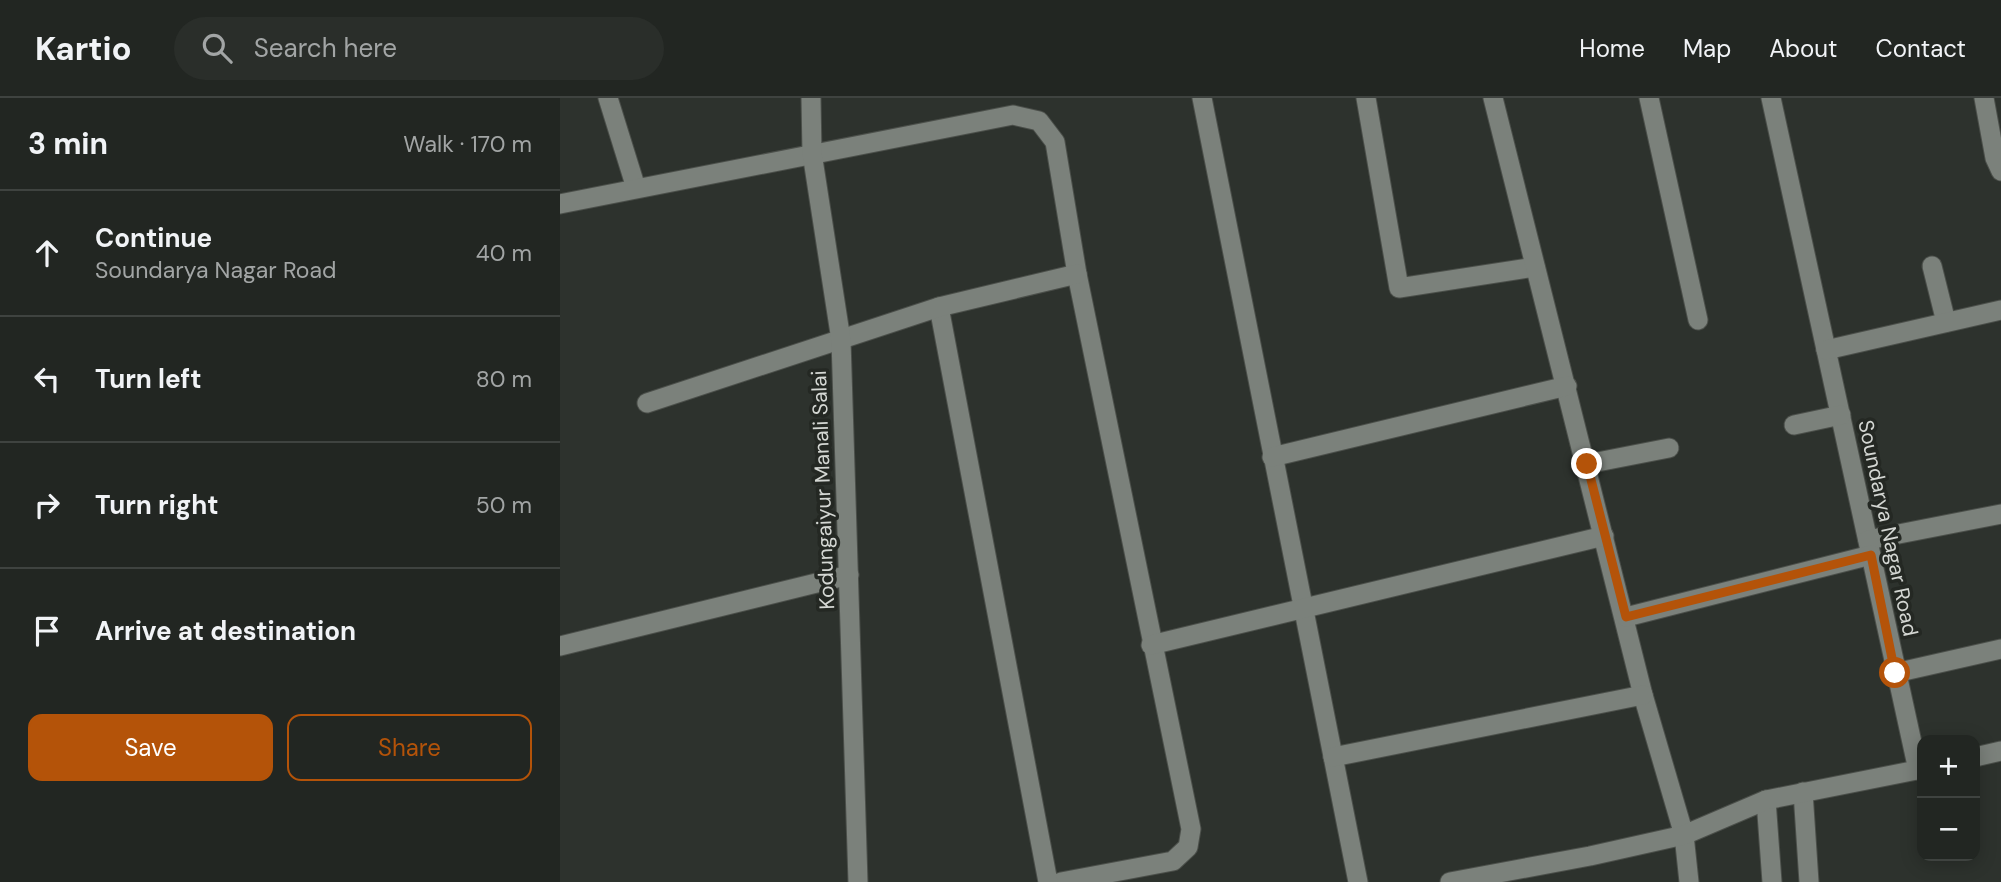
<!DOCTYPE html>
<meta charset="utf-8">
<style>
body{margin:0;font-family:"DM Sans",sans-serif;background:#2a2e2a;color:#f1f3f6}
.controls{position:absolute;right:21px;bottom:21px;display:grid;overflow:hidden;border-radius:14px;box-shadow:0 4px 18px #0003}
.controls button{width:63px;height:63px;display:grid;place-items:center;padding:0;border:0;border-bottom:2px solid #3f4340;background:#222622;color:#f1f3f6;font:35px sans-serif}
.stop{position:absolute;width:21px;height:21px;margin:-16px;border:5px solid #b45309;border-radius:50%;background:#fff}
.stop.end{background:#b45309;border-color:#fff;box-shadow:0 2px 7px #0008}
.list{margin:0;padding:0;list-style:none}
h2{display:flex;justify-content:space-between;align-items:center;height:91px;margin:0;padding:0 28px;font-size:30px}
h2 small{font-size:23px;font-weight:400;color:#a2a5a5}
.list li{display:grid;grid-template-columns:46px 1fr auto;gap:21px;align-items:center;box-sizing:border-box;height:126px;padding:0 28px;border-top:2px solid #3f4340}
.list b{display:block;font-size:26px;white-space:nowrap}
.list p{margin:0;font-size:23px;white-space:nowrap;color:#a2a5a5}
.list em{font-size:23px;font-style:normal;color:#a2a5a5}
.actions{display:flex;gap:14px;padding:21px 28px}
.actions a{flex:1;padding:16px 0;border:2px solid #b45309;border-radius:14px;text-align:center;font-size:24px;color:#b45309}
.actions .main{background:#b45309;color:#fff}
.icon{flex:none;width:38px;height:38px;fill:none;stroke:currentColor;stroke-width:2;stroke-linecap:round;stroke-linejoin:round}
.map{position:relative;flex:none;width:1441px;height:784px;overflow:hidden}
header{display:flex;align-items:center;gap:42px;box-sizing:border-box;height:98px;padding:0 35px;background:#222622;border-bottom:2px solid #3f4340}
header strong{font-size:33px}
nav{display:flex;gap:38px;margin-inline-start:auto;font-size:24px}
.search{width:490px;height:63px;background:#2a2e2a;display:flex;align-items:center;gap:18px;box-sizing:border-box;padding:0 24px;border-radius:38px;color:#a2a5a5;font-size:26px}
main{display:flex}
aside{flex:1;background:#222622}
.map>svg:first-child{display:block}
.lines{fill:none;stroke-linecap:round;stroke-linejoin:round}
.minor-casing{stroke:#4b4f4a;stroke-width:21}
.tertiary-casing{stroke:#4b4f4a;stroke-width:21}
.minor{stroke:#7b817b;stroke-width:19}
.tertiary{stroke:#7b817b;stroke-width:19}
.route{stroke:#b45309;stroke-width:9}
.labels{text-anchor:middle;stroke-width:7;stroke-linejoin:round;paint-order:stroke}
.street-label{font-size:21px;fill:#d4d7d3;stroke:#242823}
</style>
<header>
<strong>Kartio</strong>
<div class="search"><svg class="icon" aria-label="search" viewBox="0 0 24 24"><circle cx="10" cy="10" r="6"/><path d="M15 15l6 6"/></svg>Search here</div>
<nav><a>Home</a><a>Map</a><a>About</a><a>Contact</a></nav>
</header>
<main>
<aside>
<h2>3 min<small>Walk · 170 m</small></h2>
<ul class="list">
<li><svg class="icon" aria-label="ahead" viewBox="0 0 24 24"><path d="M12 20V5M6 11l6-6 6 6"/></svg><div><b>Continue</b><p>Soundarya Nagar Road</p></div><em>40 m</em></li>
<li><svg class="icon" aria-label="left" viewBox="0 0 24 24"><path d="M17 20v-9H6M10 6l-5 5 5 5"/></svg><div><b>Turn left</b></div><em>80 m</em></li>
<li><svg class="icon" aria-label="right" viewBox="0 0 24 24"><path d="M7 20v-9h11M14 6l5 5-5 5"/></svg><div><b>Turn right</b></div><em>50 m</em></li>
<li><svg class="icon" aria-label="arrive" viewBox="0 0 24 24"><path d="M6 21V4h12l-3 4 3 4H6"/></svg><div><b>Arrive at destination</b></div></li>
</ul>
<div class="actions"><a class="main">Save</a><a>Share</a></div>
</aside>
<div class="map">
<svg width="1441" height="784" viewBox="0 0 1441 784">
<rect width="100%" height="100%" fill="#2d322d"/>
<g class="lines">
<defs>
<g id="minor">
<polyline points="48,0 76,90"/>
<polyline points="642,0 798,784"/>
<polyline points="806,0 839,190 975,169"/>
<polyline points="933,0 1083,597 1124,737 1129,784"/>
<polyline points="1089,0 1138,222"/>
<polyline points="1211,0 1358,672"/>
<polyline points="1424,0 1435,60 1441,73"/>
<polyline points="0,106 453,17 479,23 495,44 517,176 631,731 628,749 613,763 501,784"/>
<polyline points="1372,168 1386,224"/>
<polyline points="379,209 488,784"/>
<polyline points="1266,252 1441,212"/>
<polyline points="87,305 379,209 517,176"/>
<polyline points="1234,327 1281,317"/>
<polyline points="712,359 1007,288"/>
<polyline points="1027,366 1109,350"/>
<polyline points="1308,442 1441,416"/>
<polyline points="1066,519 1311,457"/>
<polyline points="591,547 1044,438"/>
<polyline points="0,548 289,477"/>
<polyline points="1335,575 1441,551"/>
<polyline points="773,659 1083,597"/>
<polyline points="1415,659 1441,653"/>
<polyline points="1243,694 1249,784"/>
<polyline points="1206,702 1212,784"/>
<polyline points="890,784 1030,758 1124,737 1206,702 1362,671"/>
</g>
<polyline id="tertiary" points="251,0 252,55 281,242 298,784"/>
</defs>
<use href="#minor" class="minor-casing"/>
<use href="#tertiary" class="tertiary-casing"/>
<use href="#minor" class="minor"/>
<use href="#tertiary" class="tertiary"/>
</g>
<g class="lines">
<polyline class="route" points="1027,366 1066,519 1311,457 1335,575"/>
</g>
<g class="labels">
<g class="street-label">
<text transform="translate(263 392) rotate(-92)" y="7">Kodungaiyur Manali Salai</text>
<text transform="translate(1328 430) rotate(78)" y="7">Soundarya Nagar Road</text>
</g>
</g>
</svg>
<div class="controls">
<button>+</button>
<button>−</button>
</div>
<div class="stop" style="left:1335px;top:575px"></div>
<div class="stop end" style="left:1027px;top:366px"></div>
</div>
</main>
